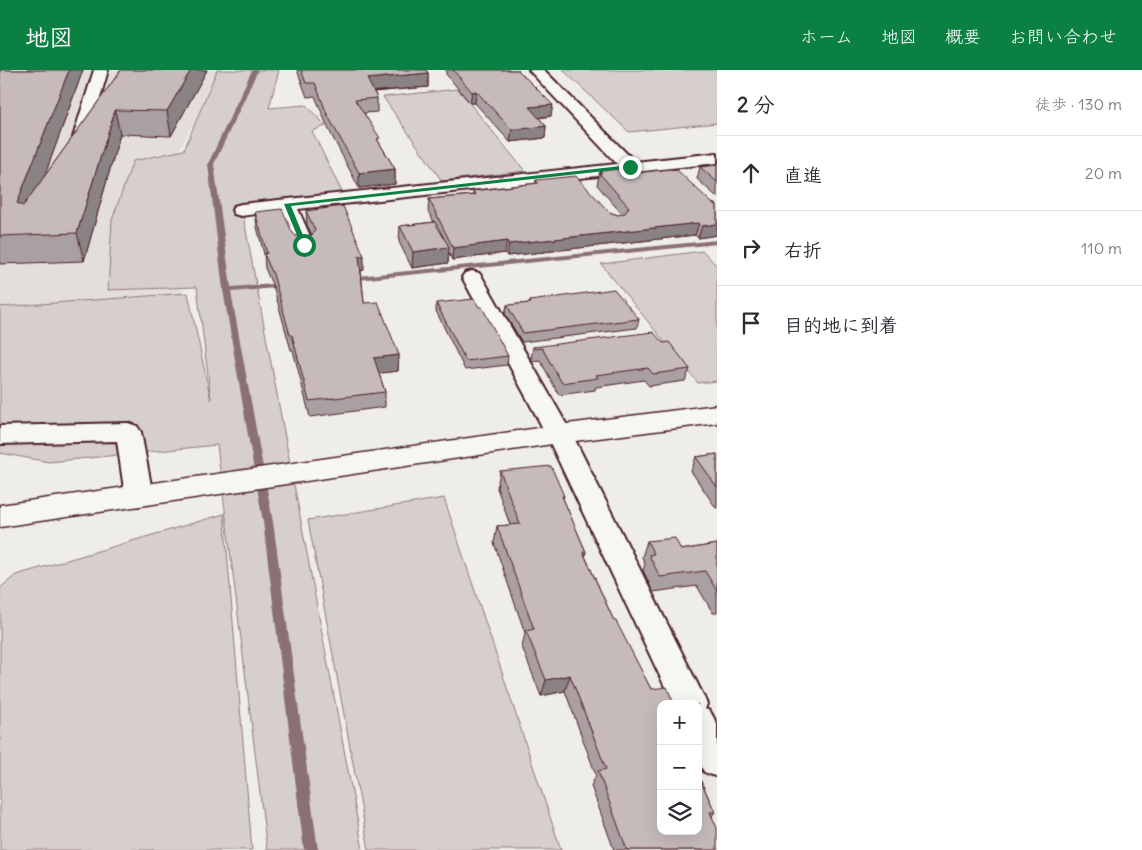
<!DOCTYPE html>
<html lang="ja">
<meta charset="utf-8">
<style>
body{margin:0;font-family:Delius,"Klee One",sans-serif;background:#f7f7f7;color:#2b2b33}
.controls{position:absolute;right:15px;bottom:15px;display:grid;overflow:hidden;border-radius:10px;box-shadow:0 5px 20px #0002}
.controls button{width:45px;height:45px;display:grid;place-items:center;padding:0;border:0;border-bottom:1px solid #e1e1e2;background:#fff;color:#2b2b33;font:25px sans-serif}
.stop{position:absolute;width:15px;height:15px;margin:-11px;border:4px solid #0b8043;border-radius:50%;background:#fff}
.stop.end{background:#0b8043;border-color:#fff;box-shadow:0 1px 5px #0008}
.list{margin:0;padding:0;list-style:none}
h2{display:flex;justify-content:space-between;align-items:center;height:65px;margin:0;padding:0 20px;font-size:21px}
h2 small{font-size:16px;font-weight:400;color:#7c7c81}
.list li{display:grid;grid-template-columns:32px 1fr auto;gap:15px;align-items:center;box-sizing:border-box;height:75px;padding:0 20px;border-top:1px solid #e1e1e2}
.list b{display:block;font-size:19px;white-space:nowrap}
.list em{font-size:16px;font-style:normal;color:#7c7c81}
.icon{flex:none;width:28px;height:28px;fill:none;stroke:currentColor;stroke-width:2;stroke-linecap:round;stroke-linejoin:round}
.map{position:relative;flex:none;width:717px;height:780px;overflow:hidden}
header{display:flex;align-items:center;gap:30px;box-sizing:border-box;height:70px;padding:0 25px;background:#0b8043;color:#fff}
header strong{font-size:24px}
nav{display:flex;gap:28px;margin-inline-start:auto;font-size:18px}
main{display:flex}
aside{flex:1;background:#fff}
.map>svg:first-child{display:block}
.built{fill:#e3dedc}
.green{fill:#d7cfce;stroke:#90777c}
.lines{fill:none;stroke-linecap:round;stroke-linejoin:round}
.stream{fill:#8a6f74;fill-rule:evenodd}
.street-casing{stroke:#4a1f2b;stroke-width:4}
.secondary-casing{stroke:#4a1f2b;stroke-width:3}
.street{fill:#f6f6f2;fill-rule:evenodd}
.secondary{fill:#f6f6f2;fill-rule:evenodd}
.wall{fill:#aaa0a1;stroke:#4a1f2b}
.shaded-wall{fill:#8b8283;stroke:#4a1f2b}
.building{fill:#c6babb;stroke:#4a1f2b}
.route{fill:#0b8043}
</style>
<header>
<strong>地図</strong>
<nav><a>ホーム</a><a>地図</a><a>概要</a><a>お問い合わせ</a></nav>
</header>
<main>
<div class="map">
<svg width="717" height="780" viewBox="0 0 717 780">
<rect width="100%" height="100%" fill="#efedea"/>
<filter id="ink" filterUnits="userSpaceOnUse"><feTurbulence type="fractalNoise" baseFrequency=".02" numOctaves="2"/><feDisplacementMap in="SourceGraphic" scale="10" xChannelSelector="R" yChannelSelector="G"/><feConvolveMatrix kernelMatrix="1 2 1 2 8 2 1 2 1" color-interpolation-filters="sRGB"/></filter>
<g filter="url(#ink)">
<polygon class="built" points="0,0 222,0 170,97 196,345 0,354"/>
<g class="green">
<polygon points="217,0 279,0 269,38 306,35 326,56 312,61 345,128 246,139 241,134 363,780 267,780 217,375 49,392 0,383 0,237 188,223 211,330 197,217 108,220 112,150 133,91 184,80"/>
<polygon points="563,0 717,0 717,53 629,62"/>
<polygon points="458,19 525,101 442,111 383,27"/>
<polygon points="703,181 717,196 717,311 698,313 601,194"/>
<polygon points="444,428 561,780 369,780 308,450"/>
<polygon points="224,444 252,780 0,780 0,518 16,505"/>
</g>
<g class="lines">
<g class="stream">
<polygon points="252,0 258,0 214,94 231,217 286,213 290,215 286,217 231,222 273,452 318,780 304,780 263,452 223,220 208,94"/>
<polygon points="717,170 717,174 348,211 344,209 348,207"/>
</g>
<defs>
<g id="street">
<polygon points="94,0 108,0 89,67 87,70 75,70 73,67"/>
<polygon points="529,0 544,0 635,92 717,83 717,93 298,139 314,175 311,179 304,181 297,179 294,175 280,141 241,146 234,144 232,140 234,136 241,134 617,94"/>
<polygon points="472,201 479,203 482,207 572,364 702,623 707,634 705,639 710,641 717,654 717,707 704,702 698,689 698,634 673,634 546,364 462,207 465,203"/>
<polygon points="128,353 137,356 141,362 153,426 149,433 139,436 129,433 125,426 117,371 0,374 0,356"/>
</g>
<polygon id="secondary" points="717,335 717,353 559,373 0,457 0,435 559,355"/>
</defs>
<use href="#street" class="street-casing"/>
<use href="#secondary" class="secondary-casing"/>
<use href="#street" class="street"/>
<use href="#secondary" class="secondary"/>
</g>
<g class="wall">
<polygon points="0,0 83,0 44,107 121,0 207,0 171,66 120,64 84,191 0,194"/>
<polygon points="297,0 426,0 428,3 428,17 374,22 377,28 377,42 364,43 380,74 395,99 395,114 359,118 328,58 315,26 307,27"/>
<polygon points="446,0 518,0 551,46 539,48 546,56 545,68 510,72 475,33 470,33 446,4"/>
<polygon points="717,95 717,127 697,109 700,97"/>
<polygon points="600,101 635,103 717,135 717,165 698,168 695,165 507,186 505,183 452,190 449,183 448,193 412,198 399,172 400,156 434,152 428,141 429,129 473,125 473,121 535,114 536,110 609,142 618,145 622,144 597,115"/>
<polygon points="306,141 364,200 361,201 364,233 399,285 398,301 379,303 385,322 385,337 310,347 293,280 291,280 274,219 265,198 264,184 257,157 255,142 296,166 304,168 312,165 307,155"/>
<polygon points="530,231 639,249 637,258 522,272 505,244 507,235 530,233"/>
<polygon points="436,233 508,286 507,295 465,300 436,241"/>
<polygon points="663,273 690,299 685,311 649,316 644,310 596,317 595,320 559,325 540,290 533,291 531,289 533,277"/>
<polygon points="717,384 717,438 716,438 691,401 696,387"/>
<polygon points="500,401 564,426 563,429 586,482 585,486 614,551 651,619 661,634 698,705 715,742 712,746 717,780 614,780 591,716 596,705 565,621 541,626 522,577 525,563 494,473 497,456 510,455 497,418"/>
<polygon points="647,471 681,480 717,474 717,543 713,543 697,516 653,522 643,500 645,494 642,487"/>
</g>
<g class="shaded-wall">
<polygon points="69,0 83,0 25,160 17,133"/>
<polygon points="191,0 207,0 171,66 167,41"/>
<polygon points="428,3 428,17 367,22 367,9"/>
<polygon points="476,21 475,33 470,33 472,22"/>
<polygon points="553,35 551,46 527,49 529,37"/>
<polygon points="115,40 120,64 84,191 77,163"/>
<polygon points="546,56 545,68 510,72 512,60"/>
<polygon points="395,99 395,114 359,118 359,103"/>
<polygon points="699,153 695,165 507,186 509,174"/>
<polygon points="717,154 717,165 698,168 702,156"/>
<polygon points="507,171 505,183 452,190 453,178"/>
<polygon points="449,177 448,193 412,198 413,182"/>
<polygon points="359,186 364,186 364,200 359,201"/>
<polygon points="399,285 398,301 374,304 374,288"/>
<polygon points="570,605 565,621 541,626 546,610"/>
</g>
<g class="building">
<polygon points="0,0 69,0 17,133 23,136 121,0 191,0 167,41 115,40 77,163 0,166"/>
<polygon points="301,0 426,0 428,3 367,9 377,28 355,30 380,68 377,69 395,99 359,103 327,44 315,13 306,13"/>
<polygon points="453,0 518,0 553,35 529,37 546,56 512,60 476,21 472,22"/>
<polygon points="717,95 717,112 700,97"/>
<polygon points="631,98 635,103 671,99 677,100 713,134 717,135 717,154 702,156 699,153 509,174 507,171 453,178 429,129 475,125 473,121 538,113 536,110 576,106 609,142 618,145 625,143 629,137 599,103 602,103 600,101"/>
<polygon points="343,136 364,186 359,186 364,233 378,232 399,285 374,288 385,322 309,331 292,265 290,265 273,204 264,184 267,183 255,142 282,139 292,162 296,166 304,168 312,165 315,160 306,141"/>
<polygon points="435,152 449,177 413,182 400,156"/>
<polygon points="614,219 639,249 523,263 507,235 531,233 530,231"/>
<polygon points="474,229 479,237 482,237 508,286 466,291 436,233"/>
<polygon points="653,262 663,273 669,272 690,299 653,304 648,298 596,305 598,308 562,313 542,278 535,279 533,277"/>
<polygon points="717,384 717,417 696,387"/>
<polygon points="551,396 564,426 562,426 586,482 583,482 614,551 616,551 651,619 667,617 674,634 661,634 661,761 698,761 698,705 715,742 710,742 717,758 717,780 627,780 598,701 606,699 570,605 546,610 526,561 534,559 497,456 520,454 500,401"/>
<polygon points="675,468 681,480 717,474 717,521 705,501 660,507 649,485 654,484 647,471"/>
</g>
</g>
<polygon class="route" points="630,95 632,98 291,136 307,175 304,177 301,175 284,134"/>
</svg>
<div class="controls">
<button>+</button>
<button>−</button>
<button><svg class="icon" aria-label="layers" viewBox="0 0 24 24"><path d="M12 4l9 5-9 5-9-5zM3 14l9 5 9-5"/></svg></button>
</div>
<div class="stop" style="left:304px;top:175px"></div>
<div class="stop end" style="left:630px;top:97px"></div>
</div>
<aside>
<h2>2 分<small>徒歩 · 130 m</small></h2>
<ul class="list">
<li><svg class="icon" aria-label="ahead" viewBox="0 0 24 24"><path d="M12 20V5M6 11l6-6 6 6"/></svg><div><b>直進</b></div><em>20 m</em></li>
<li><svg class="icon" aria-label="right" viewBox="0 0 24 24"><path d="M7 20v-9h11M14 6l5 5-5 5"/></svg><div><b>右折</b></div><em>110 m</em></li>
<li><svg class="icon" aria-label="arrive" viewBox="0 0 24 24"><path d="M6 21V4h12l-3 4 3 4H6"/></svg><div><b>目的地に到着</b></div></li>
</ul>
</aside>
</main>
